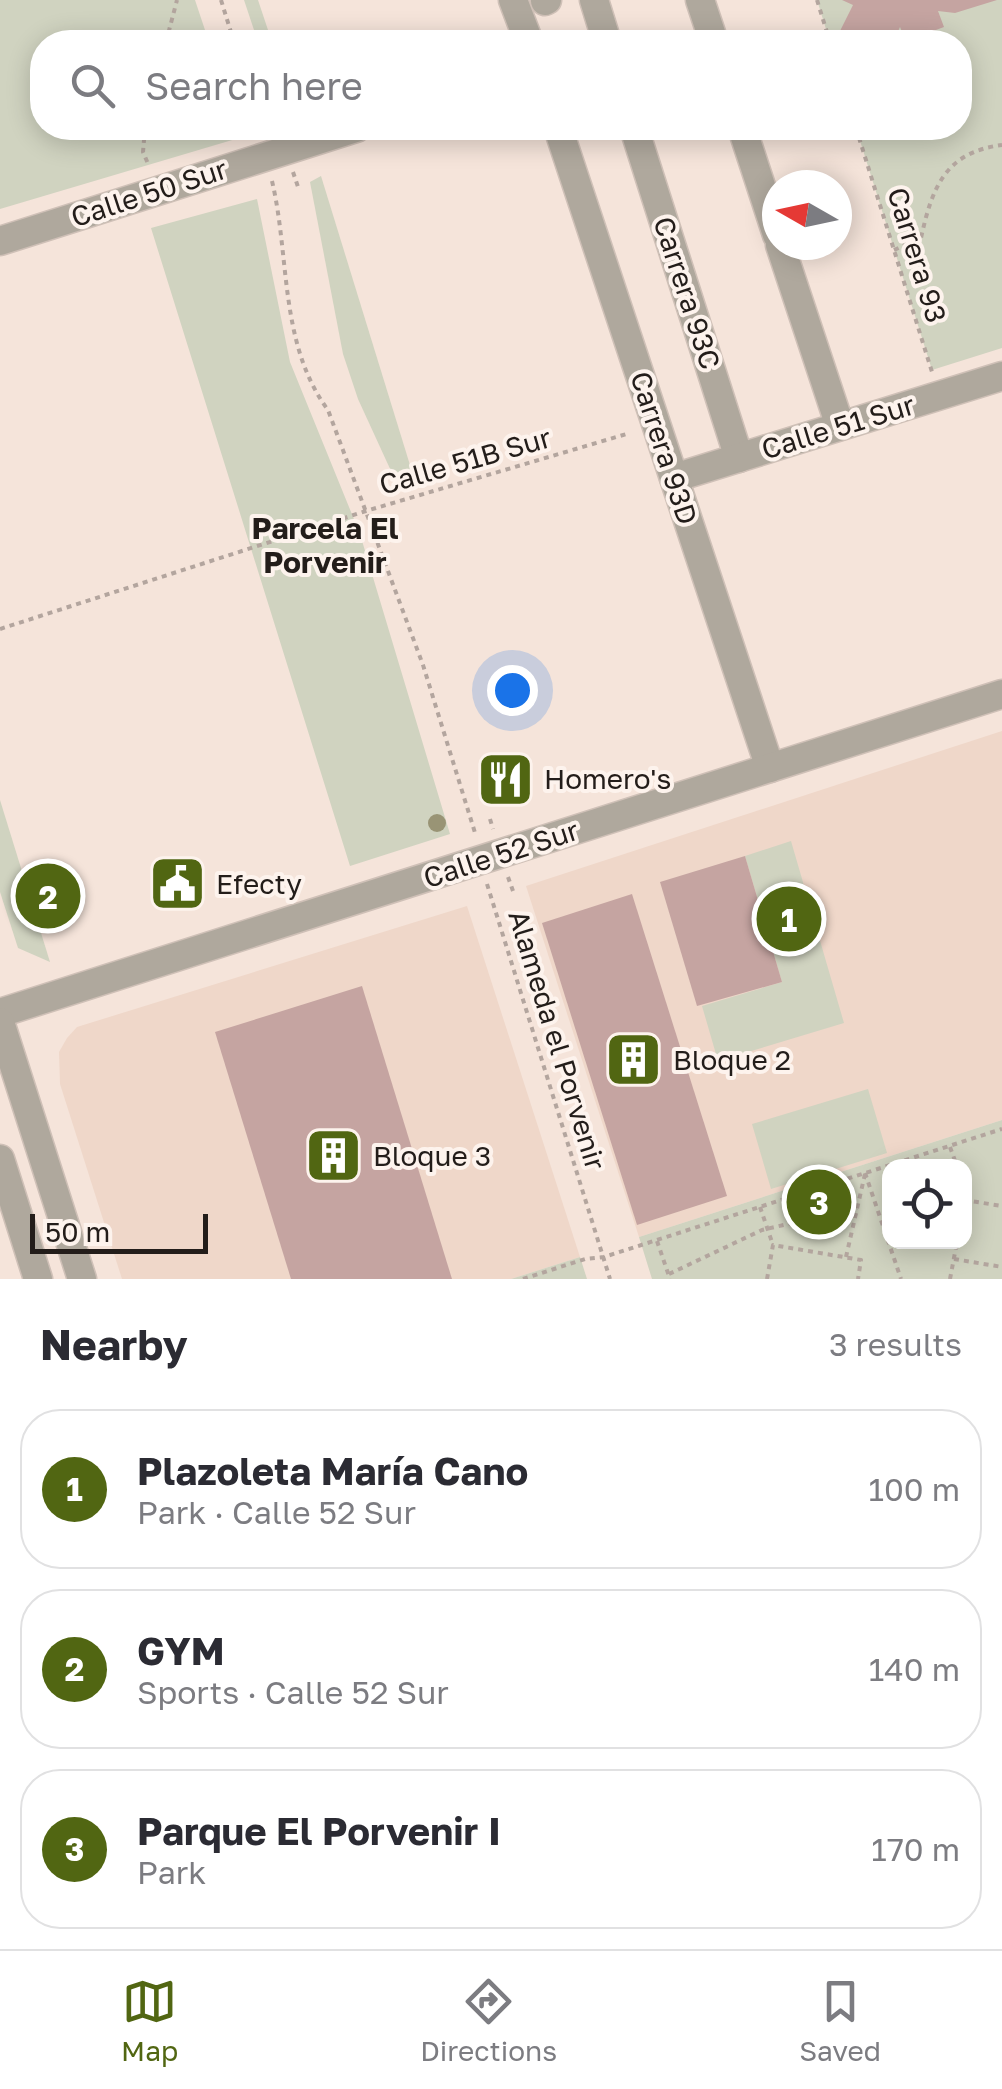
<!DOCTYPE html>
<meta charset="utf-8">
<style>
body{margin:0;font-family:"Golos Text",sans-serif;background:#f2f2f3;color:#2b2b33}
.controls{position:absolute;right:30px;bottom:30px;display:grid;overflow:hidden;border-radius:20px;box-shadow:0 5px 25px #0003}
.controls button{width:90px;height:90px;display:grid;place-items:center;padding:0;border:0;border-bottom:2px solid #e1e1e2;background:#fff;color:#2b2b33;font:50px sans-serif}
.compass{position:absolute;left:762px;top:170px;width:90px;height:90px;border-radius:50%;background:#fff;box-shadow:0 5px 25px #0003;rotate:279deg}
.scale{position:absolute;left:30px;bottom:25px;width:178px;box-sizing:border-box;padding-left:10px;border:5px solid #231d1a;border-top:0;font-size:28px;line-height:35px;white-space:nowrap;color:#231d1a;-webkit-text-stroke:8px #fdf3ed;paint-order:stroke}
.you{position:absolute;left:512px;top:690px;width:35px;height:35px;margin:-25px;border:8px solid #fff;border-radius:50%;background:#1a73e8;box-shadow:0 0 0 15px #1a73e833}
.badge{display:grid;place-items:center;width:65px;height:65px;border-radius:50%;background:#516612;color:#fff;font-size:32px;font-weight:700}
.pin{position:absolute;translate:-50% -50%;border:5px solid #fff;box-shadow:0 2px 10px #0006}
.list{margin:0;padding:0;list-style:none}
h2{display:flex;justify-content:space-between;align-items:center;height:130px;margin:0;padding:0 40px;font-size:42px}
h2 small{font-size:32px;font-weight:400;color:#7c7c81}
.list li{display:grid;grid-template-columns:65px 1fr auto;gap:30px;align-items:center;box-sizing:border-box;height:160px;margin:0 20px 20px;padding:0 20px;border:2px solid #e1e1e2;border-radius:40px}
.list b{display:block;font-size:38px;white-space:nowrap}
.list p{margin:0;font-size:32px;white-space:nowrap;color:#7c7c81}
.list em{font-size:32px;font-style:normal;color:#7c7c81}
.icon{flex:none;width:55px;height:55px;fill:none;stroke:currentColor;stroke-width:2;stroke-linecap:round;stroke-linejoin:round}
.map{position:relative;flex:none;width:1002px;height:1279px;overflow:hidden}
.search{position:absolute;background:#fff;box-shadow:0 5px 25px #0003;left:30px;right:30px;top:30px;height:110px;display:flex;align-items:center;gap:25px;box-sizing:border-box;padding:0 35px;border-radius:40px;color:#7c7c81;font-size:38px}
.sheet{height:670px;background:#fff}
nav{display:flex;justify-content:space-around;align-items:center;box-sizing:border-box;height:140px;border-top:2px solid #e1e1e2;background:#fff;font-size:28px;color:#7c7c81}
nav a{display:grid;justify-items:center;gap:5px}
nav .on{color:#516612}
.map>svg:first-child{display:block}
.built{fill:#efd7c9}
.green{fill:#d0d3c0;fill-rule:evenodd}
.building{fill:#c5a4a1}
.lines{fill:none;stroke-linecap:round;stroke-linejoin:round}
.minor-casing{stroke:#cfc0b7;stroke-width:31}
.path{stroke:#b3a59e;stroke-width:4;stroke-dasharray:5 5;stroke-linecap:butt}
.minor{stroke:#afa89d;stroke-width:28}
.tree{fill:#999475}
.labels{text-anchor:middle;stroke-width:8;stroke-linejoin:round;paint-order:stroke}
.street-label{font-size:28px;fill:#231d1a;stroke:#fdf3ed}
.poi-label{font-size:28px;fill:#231d1a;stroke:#fdf3ed;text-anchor:start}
.neighbourhood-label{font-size:30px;font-weight:bold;fill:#231d1a;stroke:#fdf3ed}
</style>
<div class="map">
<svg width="1002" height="1279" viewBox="0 0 1002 1279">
<rect width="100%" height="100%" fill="#f5e4da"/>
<g class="built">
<polygon points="1002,731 1002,1120 639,1237 526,886"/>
<polygon points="467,906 580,1257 511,1279 122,1279 60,1084 59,1052 67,1038 77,1027"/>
</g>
<g class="green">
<polygon points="0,0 195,0 209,42 42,42 42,128 236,128 239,138 0,209"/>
<polygon points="244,0 258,0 272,42 258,42"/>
<polygon points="817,0 1002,0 1002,348 932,370 856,128 960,128 960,42 830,42"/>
<polygon points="321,176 414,478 397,484 358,399 343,354 310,182"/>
<polygon points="257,199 290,362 360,534 450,834 350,866 151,228"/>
<polygon points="0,800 50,962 18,948 0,892"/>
<polygon points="791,841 844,1023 718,1061 702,1006 782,982 745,856"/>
<polygon points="868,1089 887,1153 771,1189 752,1124"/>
<path d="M1002,1120v159h-350l-13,-42zM890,1166h74v76h-74z"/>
<polygon points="580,1257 587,1279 511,1279"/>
</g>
<g class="building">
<polygon points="842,0 997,0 955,13 938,11 944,27 906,41 900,27 893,42 866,42 840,31 853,5"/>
<polygon points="745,856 782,982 697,1006 660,882"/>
<polygon points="632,894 727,1196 637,1225 542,923"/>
<polygon points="362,986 452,1279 291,1279 215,1032"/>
</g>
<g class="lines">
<defs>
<g id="minor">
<polyline points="513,0 529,42"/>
<polyline points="594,0 607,42"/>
<polyline points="700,0 714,42"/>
<polyline points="545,1 547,0"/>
<polyline points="558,128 770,768"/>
<polyline points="634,128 739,458"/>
<polyline points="742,128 777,235"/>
<polyline points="0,241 356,128"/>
<polyline points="780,245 840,426"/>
<polyline points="674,478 1002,376"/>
<polyline points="0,1013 1002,694"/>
<polyline points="0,1022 82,1279"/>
<polyline points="0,1159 38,1279"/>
</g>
</defs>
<use href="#minor" class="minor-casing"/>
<g class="path">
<polyline points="221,0 234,42"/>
<polyline points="817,0 830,42"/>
<polyline points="166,42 177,0"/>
<polyline points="145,128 143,152 149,166"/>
<polyline points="856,128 932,372"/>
<polyline points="293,172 298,187"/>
<path d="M272,181c18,76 7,163 56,229l95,255 53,171"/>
<path d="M894,250l27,-12c11,-50 24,-86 81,-93"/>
<polyline points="0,629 366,511 630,433"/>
<polyline points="490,819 493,829"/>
<polyline points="508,877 513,891"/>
<polyline points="487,884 610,1279"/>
<polyline points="950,1147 957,1166"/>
<polyline points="865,1173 901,1279"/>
<polyline points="964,1190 968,1201"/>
<polyline points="964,1200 1002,1206"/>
<polyline points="760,1207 773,1245"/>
<polyline points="657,1241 670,1279"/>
<polyline points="846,1257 865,1174"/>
<polyline points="954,1259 1002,1267"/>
<polyline points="669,1274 762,1230 857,1208"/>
<polyline points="523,1279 585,1259 604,1257 1002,1129"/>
<polyline points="767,1279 773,1245 861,1260 858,1279"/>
<polyline points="950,1279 957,1242"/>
</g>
<use href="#minor" class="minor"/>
</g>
<circle class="tree" cx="437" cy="823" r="9"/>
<defs>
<symbol id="restaurant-square" viewBox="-11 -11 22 22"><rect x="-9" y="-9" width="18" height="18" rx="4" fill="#516612" stroke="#fdf3ed"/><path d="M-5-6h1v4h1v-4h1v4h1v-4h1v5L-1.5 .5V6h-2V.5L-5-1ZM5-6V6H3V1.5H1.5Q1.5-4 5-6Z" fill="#fff"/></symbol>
<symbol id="civic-square" viewBox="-11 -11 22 22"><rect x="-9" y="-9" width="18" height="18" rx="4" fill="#516612" stroke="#fdf3ed"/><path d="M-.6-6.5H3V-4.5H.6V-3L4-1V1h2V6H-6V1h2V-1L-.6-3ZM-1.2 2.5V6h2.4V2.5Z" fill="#fff"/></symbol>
<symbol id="building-square" viewBox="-11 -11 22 22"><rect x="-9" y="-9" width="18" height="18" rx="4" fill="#516612" stroke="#fdf3ed"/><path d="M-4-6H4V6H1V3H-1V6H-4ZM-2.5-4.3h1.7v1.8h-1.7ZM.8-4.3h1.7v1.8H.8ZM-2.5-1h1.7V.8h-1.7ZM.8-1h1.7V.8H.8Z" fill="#fff"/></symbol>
</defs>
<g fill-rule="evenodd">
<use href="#restaurant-square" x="474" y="748" width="63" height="63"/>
<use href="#civic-square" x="146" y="852" width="63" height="63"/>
<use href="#building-square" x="602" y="1028" width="63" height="63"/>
<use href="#building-square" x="302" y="1124" width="63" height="63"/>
</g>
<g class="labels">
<g class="street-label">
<text transform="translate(149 193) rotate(-18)" y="10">Calle 50 Sur</text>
<text transform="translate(917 255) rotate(73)" y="10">Carrera 93</text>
<text transform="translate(687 293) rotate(72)" y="10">Carrera 93C</text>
<text transform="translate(838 427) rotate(-17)" y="10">Calle 51 Sur</text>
<text transform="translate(664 448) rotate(72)" y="10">Carrera 93D</text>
<text transform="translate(465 461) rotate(-16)" y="10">Calle 51B Sur</text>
<text transform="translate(501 854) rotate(-18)" y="10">Calle 52 Sur</text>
<text transform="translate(557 1040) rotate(73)" y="10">Alameda el Porvenir</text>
</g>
<g class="poi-label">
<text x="544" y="789">Homero's</text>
<text x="216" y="894">Efecty</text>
<text x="673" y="1070">Bloque 2</text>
<text x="373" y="1166">Bloque 3</text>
</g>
<g class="neighbourhood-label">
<text x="325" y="539">Parcela El<tspan x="325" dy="34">Porvenir</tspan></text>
</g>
</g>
</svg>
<div class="controls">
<button><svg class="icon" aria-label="locate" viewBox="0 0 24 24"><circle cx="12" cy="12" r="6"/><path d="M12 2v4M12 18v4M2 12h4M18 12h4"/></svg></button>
</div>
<svg class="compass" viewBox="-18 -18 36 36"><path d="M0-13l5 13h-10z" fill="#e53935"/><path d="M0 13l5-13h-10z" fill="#7c7c81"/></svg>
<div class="scale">50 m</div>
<div class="you"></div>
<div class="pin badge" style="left:789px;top:919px">1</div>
<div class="pin badge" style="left:48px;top:896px">2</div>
<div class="pin badge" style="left:819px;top:1202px">3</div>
<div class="search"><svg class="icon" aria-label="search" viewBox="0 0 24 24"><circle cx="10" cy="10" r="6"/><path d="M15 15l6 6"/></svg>Search here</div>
</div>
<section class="sheet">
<h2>Nearby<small>3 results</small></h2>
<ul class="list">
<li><span class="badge">1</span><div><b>Plazoleta María Cano</b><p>Park · Calle 52 Sur</p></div><em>100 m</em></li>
<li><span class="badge">2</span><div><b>GYM</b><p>Sports · Calle 52 Sur</p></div><em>140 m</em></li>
<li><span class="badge">3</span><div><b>Parque El Porvenir I</b><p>Park</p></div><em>170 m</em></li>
</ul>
</section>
<nav>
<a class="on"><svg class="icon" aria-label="map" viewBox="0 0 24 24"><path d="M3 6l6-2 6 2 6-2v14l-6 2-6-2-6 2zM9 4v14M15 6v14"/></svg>Map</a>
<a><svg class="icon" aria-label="directions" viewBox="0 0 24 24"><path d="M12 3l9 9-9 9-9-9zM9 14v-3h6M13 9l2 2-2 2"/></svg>Directions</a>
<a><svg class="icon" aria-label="saved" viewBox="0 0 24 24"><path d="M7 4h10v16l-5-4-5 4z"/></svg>Saved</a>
</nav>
